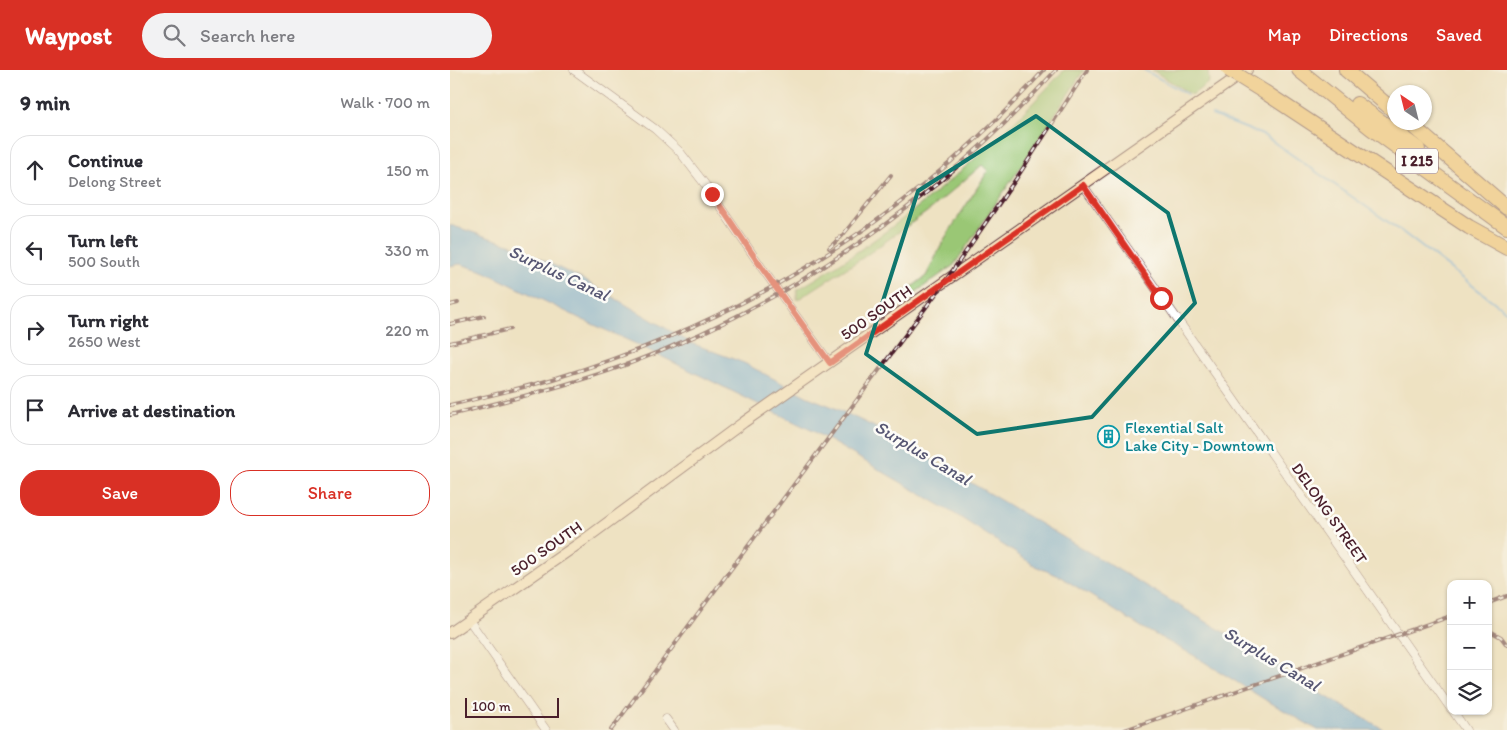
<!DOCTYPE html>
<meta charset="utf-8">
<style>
body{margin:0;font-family:Itim,sans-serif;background:#f2f2f3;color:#2b2b33}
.controls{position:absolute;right:15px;bottom:15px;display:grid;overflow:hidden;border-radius:10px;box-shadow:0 1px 4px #0004}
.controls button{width:45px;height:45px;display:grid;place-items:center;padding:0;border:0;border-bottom:1px solid #e1e1e2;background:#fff;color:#2b2b33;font:25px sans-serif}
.compass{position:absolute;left:937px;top:15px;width:45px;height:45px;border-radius:50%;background:#fff;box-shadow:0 1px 4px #0004;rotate:325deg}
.scale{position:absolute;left:15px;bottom:12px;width:94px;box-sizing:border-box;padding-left:5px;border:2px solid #4a1f2b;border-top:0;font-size:14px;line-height:18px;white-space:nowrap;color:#4a1f2b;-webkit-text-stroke:4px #fdfcf7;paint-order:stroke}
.stop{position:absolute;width:15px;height:15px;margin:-11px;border:4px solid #d93025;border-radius:50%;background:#fff}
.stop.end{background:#d93025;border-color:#fff;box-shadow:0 1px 5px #0008}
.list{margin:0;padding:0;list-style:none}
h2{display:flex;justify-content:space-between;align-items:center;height:65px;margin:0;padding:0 20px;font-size:21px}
h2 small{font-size:16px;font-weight:400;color:#7c7c81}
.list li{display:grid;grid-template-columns:32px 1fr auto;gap:15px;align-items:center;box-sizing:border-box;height:70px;margin:0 10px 10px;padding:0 10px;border:1px solid #e1e1e2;border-radius:20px}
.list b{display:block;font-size:19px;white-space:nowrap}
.list p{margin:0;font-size:16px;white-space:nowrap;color:#7c7c81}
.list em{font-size:16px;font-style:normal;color:#7c7c81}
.actions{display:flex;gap:10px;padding:15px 20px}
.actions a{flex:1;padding:11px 0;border:1px solid #d93025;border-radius:20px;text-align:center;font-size:18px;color:#d93025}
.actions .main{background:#d93025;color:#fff}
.icon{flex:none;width:28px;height:28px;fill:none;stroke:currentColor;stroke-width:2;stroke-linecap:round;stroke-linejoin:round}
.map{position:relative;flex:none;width:1057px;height:660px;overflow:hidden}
header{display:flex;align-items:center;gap:30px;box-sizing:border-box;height:70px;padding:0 25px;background:#d93025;color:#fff}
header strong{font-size:24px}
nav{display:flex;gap:28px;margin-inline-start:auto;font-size:18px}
.search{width:350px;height:45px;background:#f2f2f3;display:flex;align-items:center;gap:12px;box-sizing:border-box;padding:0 18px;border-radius:28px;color:#7c7c81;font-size:19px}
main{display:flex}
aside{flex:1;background:#fff}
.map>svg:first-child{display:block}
.green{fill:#9ac775;stroke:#727350}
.water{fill:#6bacdf;stroke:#5a6685}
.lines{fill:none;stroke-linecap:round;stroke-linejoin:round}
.stream{stroke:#6bacdf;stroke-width:2}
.street-casing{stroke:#633c42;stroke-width:9}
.secondary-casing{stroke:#633c42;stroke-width:12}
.highway-casing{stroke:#633c42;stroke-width:16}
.street{stroke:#fff;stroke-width:8}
.secondary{stroke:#fae7c3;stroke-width:10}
.highway{stroke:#f3c26a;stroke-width:14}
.rail-casing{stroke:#4a1f2b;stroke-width:4}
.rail{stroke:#fdfcf7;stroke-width:2;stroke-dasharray:5.5;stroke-linecap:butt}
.highway-bridge-casing{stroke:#633c42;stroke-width:16;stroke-linecap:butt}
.highway-bridge{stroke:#f3c26a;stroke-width:14}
.route{stroke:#d93025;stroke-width:6}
.marked{fill:none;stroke:#0f766e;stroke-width:4;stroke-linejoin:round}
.labels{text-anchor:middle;stroke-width:5;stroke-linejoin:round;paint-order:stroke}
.shield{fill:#fdfcf7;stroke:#806168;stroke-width:1}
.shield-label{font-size:15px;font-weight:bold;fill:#4a1f2b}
.street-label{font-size:16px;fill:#4a1f2b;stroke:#fdfcf7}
.culture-label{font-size:16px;fill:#0d838f;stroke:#fdfcf7;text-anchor:start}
.water-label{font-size:18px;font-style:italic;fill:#575773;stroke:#fdfcf7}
</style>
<header>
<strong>Waypost</strong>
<div class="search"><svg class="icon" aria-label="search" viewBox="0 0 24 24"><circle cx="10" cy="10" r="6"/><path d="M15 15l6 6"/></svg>Search here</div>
<nav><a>Map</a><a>Directions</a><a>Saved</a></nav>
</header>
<main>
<aside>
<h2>9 min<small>Walk · 700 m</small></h2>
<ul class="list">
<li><svg class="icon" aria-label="ahead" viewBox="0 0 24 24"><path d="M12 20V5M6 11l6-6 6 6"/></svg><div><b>Continue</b><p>Delong Street</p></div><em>150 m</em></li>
<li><svg class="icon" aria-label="left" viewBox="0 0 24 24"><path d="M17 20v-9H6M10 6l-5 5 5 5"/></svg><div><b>Turn left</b><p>500 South</p></div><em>330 m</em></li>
<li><svg class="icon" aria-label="right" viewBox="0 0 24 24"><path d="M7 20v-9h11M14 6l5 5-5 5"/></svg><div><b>Turn right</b><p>2650 West</p></div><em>220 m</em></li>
<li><svg class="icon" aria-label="arrive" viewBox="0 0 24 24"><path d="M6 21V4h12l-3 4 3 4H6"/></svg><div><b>Arrive at destination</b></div></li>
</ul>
<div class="actions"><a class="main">Save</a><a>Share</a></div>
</aside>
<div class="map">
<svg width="1057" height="660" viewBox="0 0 1057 660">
<rect width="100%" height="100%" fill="#fdfcf7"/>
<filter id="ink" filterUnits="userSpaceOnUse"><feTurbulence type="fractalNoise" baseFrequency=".02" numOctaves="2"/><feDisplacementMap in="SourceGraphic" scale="10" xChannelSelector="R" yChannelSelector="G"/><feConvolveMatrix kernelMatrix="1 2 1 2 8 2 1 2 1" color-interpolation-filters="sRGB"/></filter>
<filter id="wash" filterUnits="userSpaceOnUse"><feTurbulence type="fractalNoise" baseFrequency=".0096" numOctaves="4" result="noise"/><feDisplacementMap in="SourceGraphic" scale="20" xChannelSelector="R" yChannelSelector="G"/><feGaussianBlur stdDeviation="1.12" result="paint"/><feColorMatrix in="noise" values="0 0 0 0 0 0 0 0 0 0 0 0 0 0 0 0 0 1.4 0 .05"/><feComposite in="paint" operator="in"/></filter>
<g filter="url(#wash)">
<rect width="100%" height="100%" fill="#eee2c2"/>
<g class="green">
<path d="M614,0h20l-62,95 -68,100 -45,32 -5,-4 22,-17 19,-38 43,-67 -6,-6 -51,44 -67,48 -67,43v-10c99,-58 189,-135 267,-220z"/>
<polygon points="702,0 758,0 759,12 742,25"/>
</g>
<polygon class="water" points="0,155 62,175 134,210 241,273 294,293 358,327 383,337 435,362 828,594 847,610 935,660 868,660 814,629 743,585 693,558 609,506 587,497 505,444 363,361 184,273 131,249 33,201 10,194 0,196"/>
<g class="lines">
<g class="stream">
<polyline points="694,0 737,24"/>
<polyline points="762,45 815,66 951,161 1057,242"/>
</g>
</g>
</g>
<g filter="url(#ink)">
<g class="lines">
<defs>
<g id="street">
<polyline points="124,0 205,59 230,82 254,113 314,201 380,293"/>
<polyline points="633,115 1001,639"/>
<polyline points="19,550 96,660"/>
<polyline points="1003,641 1016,660"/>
<polyline points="216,649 224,660"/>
</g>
<polyline id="secondary" points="0,563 134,470 294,352 797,0"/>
<g id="highway">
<polyline points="849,0 921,58 1057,157"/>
<polyline points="896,0 944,41"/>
<polyline points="816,23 1019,157 1057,178"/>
<polyline points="907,34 968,79"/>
<polyline points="958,52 1057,138"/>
</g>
</defs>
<use href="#street" class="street-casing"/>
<use href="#secondary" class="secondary-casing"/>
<use href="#highway" class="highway-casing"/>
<use href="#street" class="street"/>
<use href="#secondary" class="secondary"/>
<use href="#highway" class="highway"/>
<defs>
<g id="rail">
<polyline points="379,178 392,166 441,105"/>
<polyline points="0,235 8,233"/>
<polyline points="0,254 34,246"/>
<polyline points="0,273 60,259"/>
<path d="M0,335c34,-8 69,-16 103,-26 191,-58 357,-160 491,-309"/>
<path d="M0,345c60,-15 120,-30 178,-51 164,-61 311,-165 428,-294"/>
<polyline points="1038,533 1057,526"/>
<polyline points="1038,560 1051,567 1057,575"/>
<polyline points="161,660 494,213 566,109 637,0"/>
<polyline points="675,660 1001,546"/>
</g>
</defs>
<use href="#rail" class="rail-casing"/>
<use href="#rail" class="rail"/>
<defs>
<polyline id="highway-bridge" points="779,0 816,23"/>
</defs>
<use href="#highway-bridge" class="highway-bridge-casing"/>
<use href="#highway-bridge" class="highway-bridge"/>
</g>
</g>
<g class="lines" filter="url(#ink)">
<polyline class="route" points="262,124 314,201 380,293 633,115 711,228"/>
</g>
<path d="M0 0H1057V660H0ZM586,46l132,97 27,90 -103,114 -115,17 -111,-80 52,-163z" fill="#eee2c2" fill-opacity=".55" fill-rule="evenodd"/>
<path class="marked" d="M586,46l132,97 27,90 -103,114 -115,17 -111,-80 52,-163z"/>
<defs>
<symbol id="building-ring" viewBox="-11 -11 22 22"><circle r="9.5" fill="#fdfcf7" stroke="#0f9aa8" stroke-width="1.5"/><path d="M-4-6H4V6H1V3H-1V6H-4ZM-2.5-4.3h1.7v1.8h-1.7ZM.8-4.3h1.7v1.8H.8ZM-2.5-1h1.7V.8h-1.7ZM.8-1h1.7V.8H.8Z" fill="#0f9aa8"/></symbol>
</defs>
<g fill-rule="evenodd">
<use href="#building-ring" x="646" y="354" width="25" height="25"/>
</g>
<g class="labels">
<rect class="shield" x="946" y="78.5" width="42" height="25" rx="4"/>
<g class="shield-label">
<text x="967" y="96">I 215</text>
</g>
<g class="street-label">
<text transform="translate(426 242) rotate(-35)" y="6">500 SOUTH</text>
<text transform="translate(880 443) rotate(55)" y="6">DELONG STREET</text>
<text transform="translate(96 478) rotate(-35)" y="6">500 SOUTH</text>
</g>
<g class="culture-label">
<text x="675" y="363">Flexential Salt<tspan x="675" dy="18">Lake City - Downtown</tspan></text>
</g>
<g class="water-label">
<text transform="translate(109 203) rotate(25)" y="6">Surplus Canal</text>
<text transform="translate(473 383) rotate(31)" y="6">Surplus Canal</text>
<text transform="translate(822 589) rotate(31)" y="6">Surplus Canal</text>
</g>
</g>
</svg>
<div class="controls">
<button>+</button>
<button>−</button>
<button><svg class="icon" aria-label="layers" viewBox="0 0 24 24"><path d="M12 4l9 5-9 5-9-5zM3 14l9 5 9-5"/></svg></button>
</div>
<svg class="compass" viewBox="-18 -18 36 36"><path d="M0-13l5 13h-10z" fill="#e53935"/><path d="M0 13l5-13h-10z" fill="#7c7c81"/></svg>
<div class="scale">100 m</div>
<div class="stop" style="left:711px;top:228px"></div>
<div class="stop end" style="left:262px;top:124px"></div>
</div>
</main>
